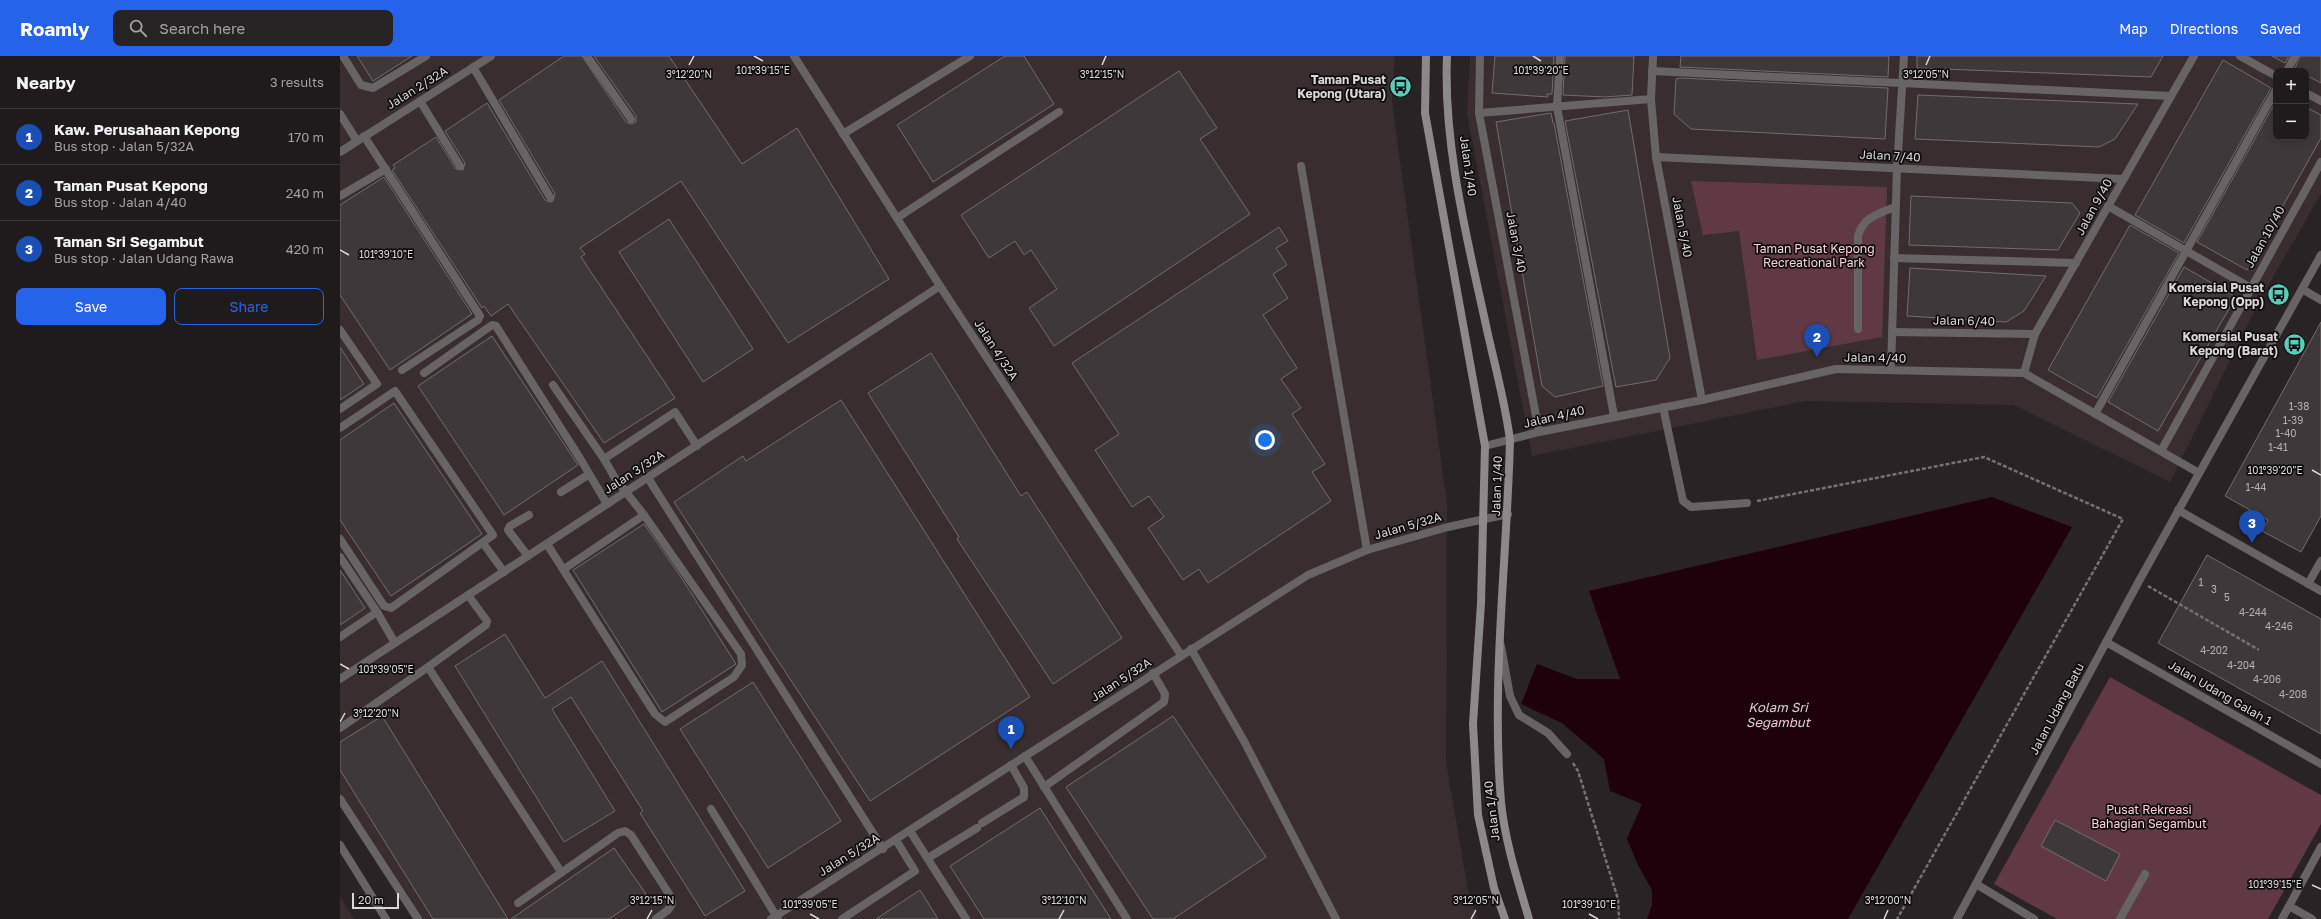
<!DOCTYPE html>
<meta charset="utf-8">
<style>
body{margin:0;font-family:"Golos Text",sans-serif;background:#272325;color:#f1f3f6}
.controls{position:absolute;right:12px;top:12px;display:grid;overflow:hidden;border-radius:8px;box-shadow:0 2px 10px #0003}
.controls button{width:36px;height:36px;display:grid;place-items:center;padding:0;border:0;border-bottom:1px solid #3c383b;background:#1f1a1c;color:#f1f3f6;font:20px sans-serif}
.scale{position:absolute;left:12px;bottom:10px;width:47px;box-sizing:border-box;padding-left:4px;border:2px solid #dbd7d8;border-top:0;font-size:11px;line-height:14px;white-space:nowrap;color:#dbd7d8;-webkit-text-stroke:3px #100d0e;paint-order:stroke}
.you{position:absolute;left:925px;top:384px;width:14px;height:14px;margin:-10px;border:3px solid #fff;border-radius:50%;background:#1a73e8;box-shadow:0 0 0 6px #1a73e833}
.badge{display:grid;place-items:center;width:26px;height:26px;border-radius:50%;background:#2563eb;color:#fff;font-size:13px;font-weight:700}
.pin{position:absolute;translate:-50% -33px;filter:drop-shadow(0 1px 2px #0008)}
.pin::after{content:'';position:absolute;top:21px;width:14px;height:12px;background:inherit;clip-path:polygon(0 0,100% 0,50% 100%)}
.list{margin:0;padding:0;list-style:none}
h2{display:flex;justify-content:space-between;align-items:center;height:52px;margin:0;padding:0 16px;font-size:17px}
h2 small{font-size:13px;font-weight:400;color:#a1a1a3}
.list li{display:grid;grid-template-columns:26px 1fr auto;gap:12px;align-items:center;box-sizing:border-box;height:56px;padding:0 16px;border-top:1px solid #3c383b}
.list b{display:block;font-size:15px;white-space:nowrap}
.list p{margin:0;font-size:13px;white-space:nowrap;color:#a1a1a3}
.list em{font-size:13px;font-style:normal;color:#a1a1a3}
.actions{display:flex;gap:8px;padding:12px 16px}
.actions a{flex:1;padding:9px 0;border:1px solid #2563eb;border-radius:8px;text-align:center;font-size:14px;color:#2563eb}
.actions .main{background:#2563eb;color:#fff}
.icon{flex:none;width:22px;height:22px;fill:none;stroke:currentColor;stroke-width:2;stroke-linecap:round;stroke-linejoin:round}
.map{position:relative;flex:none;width:1981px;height:863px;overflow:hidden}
header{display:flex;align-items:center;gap:24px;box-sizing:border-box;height:56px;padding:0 20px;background:#2563eb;color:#fff}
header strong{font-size:19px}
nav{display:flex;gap:22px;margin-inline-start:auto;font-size:14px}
.search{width:280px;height:36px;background:#272325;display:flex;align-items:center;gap:10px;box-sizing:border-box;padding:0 14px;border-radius:8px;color:#a1a1a3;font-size:15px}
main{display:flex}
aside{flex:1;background:#1f1a1c}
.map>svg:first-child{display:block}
.built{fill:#392d30;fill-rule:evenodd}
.green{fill:#603945}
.water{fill:#1f010b}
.building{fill:#3f383a;stroke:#736c6d}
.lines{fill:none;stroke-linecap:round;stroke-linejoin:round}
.path{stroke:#767173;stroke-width:2.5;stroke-dasharray:4 2;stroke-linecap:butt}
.service{stroke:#686465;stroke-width:8}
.minor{stroke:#686465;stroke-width:8}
.tertiary{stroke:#686465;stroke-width:8}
.secondary{stroke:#8d8889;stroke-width:8}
.ticks{fill:none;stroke:#dbd7d8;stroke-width:1.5}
.labels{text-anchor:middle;stroke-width:3.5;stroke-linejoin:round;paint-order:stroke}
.number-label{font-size:10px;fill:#b4afb0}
.poi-label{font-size:12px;font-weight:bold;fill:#dbd7d8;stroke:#100d0e;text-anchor:end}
.street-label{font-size:12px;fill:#dbd7d8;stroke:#100d0e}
.park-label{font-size:12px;fill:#fdd0db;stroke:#100d0e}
.water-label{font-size:13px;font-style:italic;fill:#fabfce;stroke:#100d0e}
.ticks-label{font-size:10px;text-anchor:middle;fill:#dbd7d8;stroke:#100d0e;stroke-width:3.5;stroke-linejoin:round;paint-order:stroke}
</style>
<header>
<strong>Roamly</strong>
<div class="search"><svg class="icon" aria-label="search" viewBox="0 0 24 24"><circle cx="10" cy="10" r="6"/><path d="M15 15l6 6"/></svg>Search here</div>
<nav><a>Map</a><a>Directions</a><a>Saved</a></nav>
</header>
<main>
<aside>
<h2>Nearby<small>3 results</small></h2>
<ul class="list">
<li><span class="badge" style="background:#1a4fb4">1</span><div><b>Kaw. Perusahaan Kepong</b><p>Bus stop · Jalan 5/32A</p></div><em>170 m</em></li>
<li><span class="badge" style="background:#1a4fb4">2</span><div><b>Taman Pusat Kepong</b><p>Bus stop · Jalan 4/40</p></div><em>240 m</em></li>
<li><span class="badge" style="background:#1a4fb4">3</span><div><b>Taman Sri Segambut</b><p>Bus stop · Jalan Udang Rawa</p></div><em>420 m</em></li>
</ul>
<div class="actions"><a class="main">Save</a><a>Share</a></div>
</aside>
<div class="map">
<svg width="1981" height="863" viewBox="0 0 1981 863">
<rect width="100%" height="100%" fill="#292325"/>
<g class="built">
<polygon points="0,0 1055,0 1052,46 1107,448 1106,706 1128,834 1138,863 72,863 0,749"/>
<path d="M1130,0h851v138l-60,104 -91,184 -156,-77 -208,-4 -274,55 -65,-343zM1936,15h30v66h-30z"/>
<polygon points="0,841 14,863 0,863"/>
</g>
<g class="green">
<polygon points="1351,125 1547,131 1542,281 1417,304 1399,175 1363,179"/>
<polygon points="1770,621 1981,739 1981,768 1928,863 1717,863 1654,828"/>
</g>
<polygon class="water" points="1652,441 1732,471 1508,863 1307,863 1312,849 1312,834 1298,809 1287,783 1302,748 1270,735 1264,703 1222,667 1181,648 1197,608 1237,623 1280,623 1249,535"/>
<g class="building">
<polygon points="17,0 72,0 33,25"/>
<polygon points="224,0 242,0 286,66 291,68 296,66 296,60 254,0 329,0 402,108 457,72 549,223 448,287 341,125 240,192 245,198 241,201 335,342 264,387 168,248 151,260 144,250 142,252 52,114 55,112 53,109 96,81 116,113 123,114 125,107 105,75 147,47 205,144 210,146 213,145 215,138 159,44"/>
<polygon points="665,0 684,0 714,48 593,126 557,69"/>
<polygon points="1155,0 1214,0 1212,38 1207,38 1208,41 1152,37"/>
<polygon points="1225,0 1294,0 1292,39 1265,41 1223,39"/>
<polygon points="1341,0 1549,0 1548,21 1340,11"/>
<polygon points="1577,0 1823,0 1811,21 1577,12"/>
<polygon points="1932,0 1949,0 1945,7"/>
<polygon points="1960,0 1981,0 1981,27 1966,19 1966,15 1955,12"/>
<polygon points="1883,4 1931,32 1844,187 1795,159"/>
<polygon points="839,15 877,72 860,83 910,158 714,290 689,252 717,233 691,194 684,199 675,185 649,202 621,159"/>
<polygon points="1340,22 1548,32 1545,83 1351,73 1334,58 1336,23"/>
<polygon points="1578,39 1798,48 1775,83 1759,91 1575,83"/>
<polygon points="1936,45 1936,81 1966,81 1966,51 1981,59 1981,82 1907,214 1857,186"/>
<polygon points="1288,54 1330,302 1316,324 1276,331 1225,65"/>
<polygon points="1211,57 1213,67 1214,67 1263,330 1215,341 1202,330 1156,66"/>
<polygon points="44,121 132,258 50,314 0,239 0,149"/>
<polygon points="1571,140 1732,147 1740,157 1718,194 1569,189"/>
<polygon points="329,163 413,293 363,326 279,196"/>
<polygon points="1790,169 1839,197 1757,342 1708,314"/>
<polygon points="939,171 948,185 936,192 947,209 933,218 948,242 923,259 957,312 941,323 961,352 952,358 985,408 972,416 991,445 868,527 859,513 843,524 808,472 824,461 809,440 792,451 755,394 779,378 732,307"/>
<polygon points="1844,211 1896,241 1818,375 1768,346"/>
<polygon points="1570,212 1706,220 1684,255 1666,266 1567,260"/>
<polygon points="1981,266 1981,460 1961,496 1922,475 1928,464 1885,440"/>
<polygon points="152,280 238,409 164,459 78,330"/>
<polygon points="0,291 24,328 0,344"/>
<polygon points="591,297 681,440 687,436 782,582 713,628 617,483 619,481 528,337"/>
<polygon points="501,344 690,641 530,745 334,446 403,400 406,405"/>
<polygon points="54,347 142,478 51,540 0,464 0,384"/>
<polygon points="304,468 341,521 396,608 322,656 233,514"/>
<polygon points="1867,499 1981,563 1981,678 1818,587"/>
<polygon points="0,514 25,552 0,569"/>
<polygon points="165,578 205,642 262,605 405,835 365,860 300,757 303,755 231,641 212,653 275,755 224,786 115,610"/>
<polygon points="413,626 501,765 428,812 340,673"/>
<polygon points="42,660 168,863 93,863 0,714 0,686"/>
<polygon points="833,660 926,801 833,863 813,863 726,731"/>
<polygon points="700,752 771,863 644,863 610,810"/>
<polygon points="1715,764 1780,798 1766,825 1701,790"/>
<polygon points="274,792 306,838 269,863 171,863"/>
<polygon points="580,834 598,863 536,863"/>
</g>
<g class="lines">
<g class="path">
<polyline points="1417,445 1644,401 1783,463 1557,863"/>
<polyline points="1808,530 1919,594"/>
<polyline points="1233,707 1238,715 1278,843 1279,863"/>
</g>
<g class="service">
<polyline points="3,0 21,29 33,32 86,0"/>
<polyline points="247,0 291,63"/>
<polyline points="1220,0 1217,51 1274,360"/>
<polyline points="1900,0 1936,20"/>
<polyline points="133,11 210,141"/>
<polyline points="1312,15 1831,40"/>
<polyline points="1947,15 1955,0"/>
<polyline points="1966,37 1981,45"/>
<polyline points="80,45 120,110"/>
<polyline points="1139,57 1311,43"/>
<polyline points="503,78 630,0"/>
<polyline points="24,80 140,260 138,264 62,314"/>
<polyline points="961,110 1027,494"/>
<polyline points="1557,112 1564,0"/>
<polyline points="0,140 46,113"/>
<polyline points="1768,150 1911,232"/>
<polyline points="557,162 719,56"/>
<polyline points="1554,202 1736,207"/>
<polyline points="1962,233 1981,244"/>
<path d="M1518,273v-93c5,-19 20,-22 37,-29"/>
<polyline points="0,274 37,328 0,353"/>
<polyline points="84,317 152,269 156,270 241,404 267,448"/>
<polyline points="213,329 264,403"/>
<polyline points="1323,351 1343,445 1351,451 1407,447"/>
<polyline points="1755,358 1936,34"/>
<polyline points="0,372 55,335 153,479 51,552 44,550 0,483"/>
<polyline points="308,422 543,793"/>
<polyline points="221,436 248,419"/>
<polyline points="143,487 164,516"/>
<polyline points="207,488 315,658 325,666 394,621 402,609 401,598 304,459 275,422 264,403 335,356 357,390"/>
<polyline points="188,500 168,474 170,470 189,459"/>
<polyline points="0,501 37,556 0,581"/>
<polyline points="224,513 304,459"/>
<polyline points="128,539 147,565 146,569 88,611 221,816"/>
<polyline points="37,556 55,587"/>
<polyline points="1161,590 1170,640 1179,659 1208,677 1227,698"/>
<polyline points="851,593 904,685 996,863"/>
<polyline points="0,672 88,611"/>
<polyline points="685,700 787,863"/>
<polyline points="704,731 824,646 825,638 813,617"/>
<polyline points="0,743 78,863"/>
<polyline points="371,753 438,863"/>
<polyline points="642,767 684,741 684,732 671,709"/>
<polyline points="570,775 626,863"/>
<polyline points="588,802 637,772"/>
<polyline points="178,847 278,777 285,775 291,779 331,841 332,848 328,854 316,863"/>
<polyline points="502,863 575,815 556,784"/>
<polyline points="1780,863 1805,818"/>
</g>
<g class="minor">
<polyline points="454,0 600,230 841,599"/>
<polyline points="1140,0 1139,57 1199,376"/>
<polyline points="1313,0 1311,43 1316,101 1362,344"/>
<polyline points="0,58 17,85"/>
<polyline points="0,96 151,0"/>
<polyline points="1316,101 1783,123"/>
<polyline points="1552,276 1695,278"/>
<polyline points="1551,314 1557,112"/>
<polyline points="1684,317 1695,278 1854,0"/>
<polyline points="1145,390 1199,376 1362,344 1496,313 1684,317 1859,417"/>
<polyline points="1821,395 1981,106"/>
<polyline points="1838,454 1981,535"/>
<polyline points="1968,528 1981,505"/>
<polyline points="1766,586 1981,708"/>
<polyline points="0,623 600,230"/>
<polyline points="1636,828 1694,863"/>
<polyline points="1949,850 1972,863"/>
<polyline points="1617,863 1799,525 1981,199"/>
<polyline points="1942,863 1981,791"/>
</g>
<g class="tertiary">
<polyline points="0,789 46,863"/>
<polyline points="431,863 968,519 1027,494 1108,471 1168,458"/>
</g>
<g class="secondary">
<polyline points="1086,0 1085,57 1145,390 1141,547 1133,668 1138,759 1154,832 1165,863"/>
<path d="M1107,0c-4,90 21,186 40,274 8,36 18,72 23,110 -3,120 -19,242 -9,362 4,40 17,79 28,117"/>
</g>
</g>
<path class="ticks" d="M414,0l9,5M1193,0l8,5M349,9l5,-9M762,9l4,-9M1586,9l4,-9M0,194l9,5M1972,414l9,5M0,608l9,5M0,666l5,-9M1972,829l9,4M470,858l9,5M1249,858l9,5M307,863l5,-9M719,863l5,-9M1131,863l5,-9M1544,863l4,-9"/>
<defs>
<symbol id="bus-disc" viewBox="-11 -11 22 22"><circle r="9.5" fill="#5bcebb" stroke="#100d0e"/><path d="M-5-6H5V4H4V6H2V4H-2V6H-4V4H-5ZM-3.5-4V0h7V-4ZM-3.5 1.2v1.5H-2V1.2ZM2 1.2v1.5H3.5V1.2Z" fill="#111"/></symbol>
</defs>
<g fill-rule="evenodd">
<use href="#bus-disc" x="1048" y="18" width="25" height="25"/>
<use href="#bus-disc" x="1926" y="226" width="25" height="25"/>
<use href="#bus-disc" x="1942" y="276" width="25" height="25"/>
</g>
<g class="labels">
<g class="number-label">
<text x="1959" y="354">1-38</text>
<text x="1953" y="368">1-39</text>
<text x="1946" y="381">1-40</text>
<text x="1938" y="395">1-41</text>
<text x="1916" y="435">1-44</text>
<text x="1861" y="530">1</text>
<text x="1874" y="537">3</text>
<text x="1887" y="545">5</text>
<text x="1913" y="560">4-244</text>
<text x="1939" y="574">4-246</text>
<text x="1874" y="598">4-202</text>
<text x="1901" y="613">4-204</text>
<text x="1927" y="627">4-206</text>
<text x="1953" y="642">4-208</text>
</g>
<g class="poi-label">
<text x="1046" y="28">Taman Pusat<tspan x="1046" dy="14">Kepong (Utara)</tspan></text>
<text x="1924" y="236">Komersial Pusat<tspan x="1924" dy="14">Kepong (Opp)</tspan></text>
<text x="1938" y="285">Komersial Pusat<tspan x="1938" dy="14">Kepong (Barat)</tspan></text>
</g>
<g class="street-label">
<text transform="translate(77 32) rotate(-32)" y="4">Jalan 2/32A</text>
<text transform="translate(1550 100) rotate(3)" y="4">Jalan 7/40</text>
<text transform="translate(1128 110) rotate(82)" y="4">Jalan 1/40</text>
<text transform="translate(1754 151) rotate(-61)" y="4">Jalan 9/40</text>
<text transform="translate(1342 171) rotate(79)" y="4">Jalan 5/40</text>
<text transform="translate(1925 181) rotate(-61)" y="4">Jalan 10/40</text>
<text transform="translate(1176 186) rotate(79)" y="4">Jalan 3/40</text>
<text transform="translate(1624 265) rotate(1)" y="4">Jalan 6/40</text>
<text transform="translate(656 294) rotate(57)" y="4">Jalan 4/32A</text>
<text transform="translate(1535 302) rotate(1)" y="4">Jalan 4/40</text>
<text transform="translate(1214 361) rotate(-13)" y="4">Jalan 4/40</text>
<text transform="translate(294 416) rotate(-33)" y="4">Jalan 3/32A</text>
<text transform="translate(1157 430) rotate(-88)" y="4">Jalan 1/40</text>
<text transform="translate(1068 470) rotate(-16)" y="4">Jalan 5/32A</text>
<text transform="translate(781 624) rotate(-33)" y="4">Jalan 5/32A</text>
<text transform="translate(1880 637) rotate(30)" y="4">Jalan Udang Galah 1</text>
<text transform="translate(1717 653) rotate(-62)" y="4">Jalan Udang Batu</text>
<text transform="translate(1152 755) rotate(-97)" y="4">Jalan 1/40</text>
<text transform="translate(509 799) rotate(-32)" y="4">Jalan 5/32A</text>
</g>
<g class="park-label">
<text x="1474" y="197">Taman Pusat Kepong<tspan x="1474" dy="14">Recreational Park</tspan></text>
<text x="1809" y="758">Pusat Rekreasi<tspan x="1809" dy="14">Bahagian Segambut</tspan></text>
</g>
<g class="water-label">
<text x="1438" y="656">Kolam Sri<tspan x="1438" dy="15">Segambut</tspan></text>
</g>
</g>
<g class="ticks-label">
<text x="423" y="18">101°39'15"E</text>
<text x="1201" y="18">101°39'20"E</text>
<text x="349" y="22">3°12'20"N</text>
<text x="762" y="22">3°12'15"N</text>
<text x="1586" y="22">3°12'05"N</text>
<text x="46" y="202">101°39'10"E</text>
<text x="1935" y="418">101°39'20"E</text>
<text x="46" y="617">101°39'05"E</text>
<text x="36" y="661">3°12'20"N</text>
<text x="1935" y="832">101°39'15"E</text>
<text x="312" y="848">3°12'15"N</text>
<text x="724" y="848">3°12'10"N</text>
<text x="1136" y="848">3°12'05"N</text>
<text x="1548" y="848">3°12'00"N</text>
<text x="470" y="852">101°39'05"E</text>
<text x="1249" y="852">101°39'10"E</text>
</g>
</svg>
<div class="controls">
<button>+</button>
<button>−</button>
</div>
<div class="scale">20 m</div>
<div class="you"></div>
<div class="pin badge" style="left:671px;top:693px;background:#1a4fb4">1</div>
<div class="pin badge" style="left:1477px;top:301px;background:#1a4fb4">2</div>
<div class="pin badge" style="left:1912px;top:487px;background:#1a4fb4">3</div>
</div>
</main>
